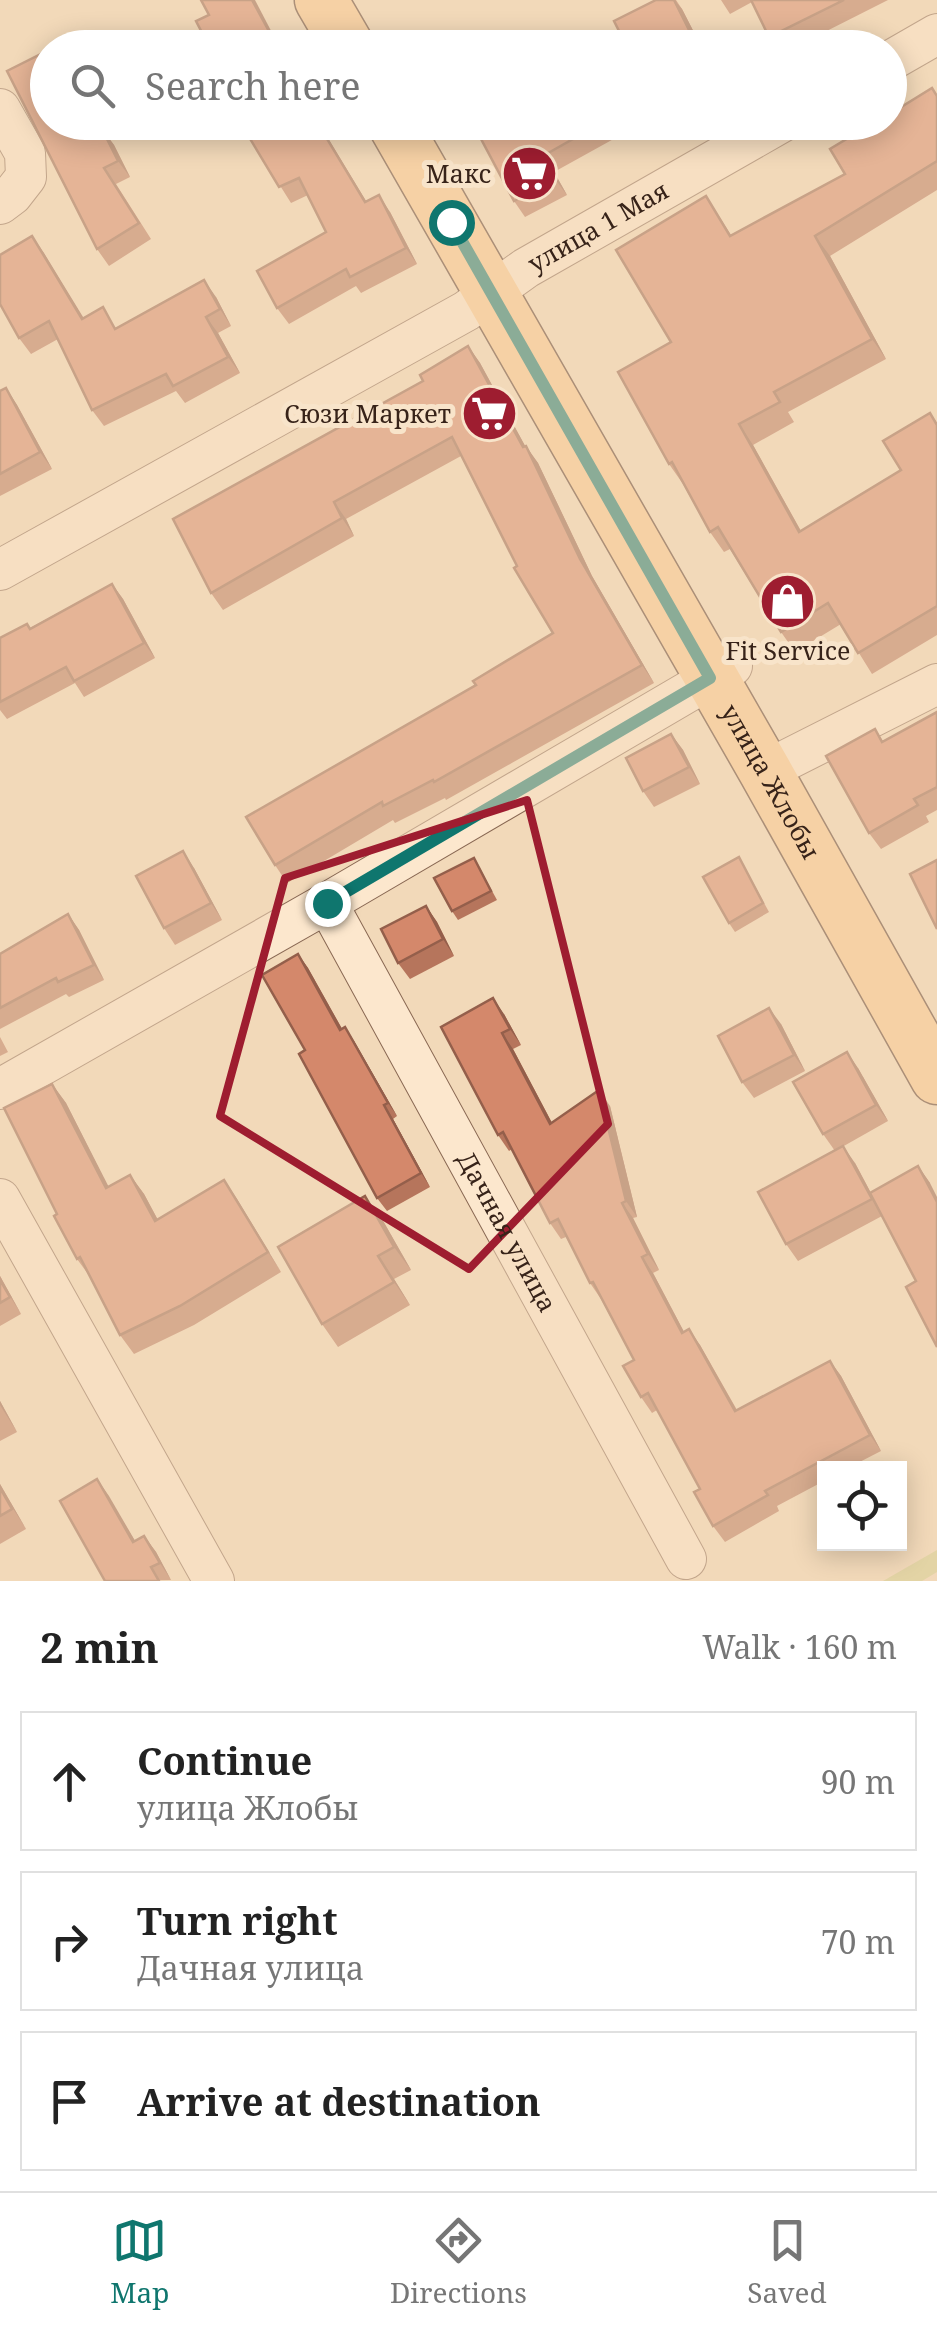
<!DOCTYPE html>
<meta charset="utf-8">
<style>
body{margin:0;font-family:"Noto Serif",serif;background:#f2f2f2;color:#222}
.controls{position:absolute;right:30px;bottom:30px;display:grid;overflow:hidden;border-radius:0px;box-shadow:0 5px 25px #0003}
.controls button{width:90px;height:90px;display:grid;place-items:center;padding:0;border:0;border-bottom:2px solid #e0e0e0;background:#fff;color:#222;font:50px sans-serif}
.stop{position:absolute;width:30px;height:30px;margin:-22px;border:8px solid #0f766e;border-radius:50%;background:#fff}
.stop.end{background:#0f766e;border-color:#fff;box-shadow:0 2px 10px #0008}
.list{margin:0;padding:0;list-style:none}
h2{display:flex;justify-content:space-between;align-items:center;height:130px;margin:0;padding:0 40px;font-size:42px}
h2 small{font-size:32px;font-weight:400;color:#767676}
.list li{display:grid;grid-template-columns:65px 1fr auto;gap:30px;align-items:center;box-sizing:border-box;height:140px;margin:0 20px 20px;padding:0 20px;border:2px solid #e0e0e0;border-radius:0px}
.list b{display:block;font-size:38px;white-space:nowrap}
.list p{margin:0;font-size:32px;white-space:nowrap;color:#767676}
.list em{font-size:32px;font-style:normal;color:#767676}
.icon{flex:none;width:55px;height:55px;fill:none;stroke:currentColor;stroke-width:2;stroke-linecap:round;stroke-linejoin:round}
.map{position:relative;flex:none;width:937px;height:1581px;overflow:hidden}
.search{position:absolute;background:#fff;box-shadow:0 5px 25px #0003;left:30px;right:30px;top:30px;height:110px;display:flex;align-items:center;gap:25px;box-sizing:border-box;padding:0 35px;border-radius:55px;color:#767676;font-size:38px}
.sheet{height:610px;background:#fff}
nav{display:flex;justify-content:space-around;align-items:center;box-sizing:border-box;height:140px;border-top:2px solid #e0e0e0;background:#fff;font-size:28px;color:#767676}
nav a{display:grid;justify-items:center;gap:5px}
nav .on{color:#0f766e}
.map>svg:first-child{display:block}
.green{fill:#d0ce8d}
.lines{fill:none;stroke-linecap:round;stroke-linejoin:round}
.minor-casing{stroke:#896853;stroke-width:42}
.major-casing{stroke:#563728;stroke-width:55}
.minor{stroke:#fce7cd;stroke-width:40}
.major{stroke:#fac88c;stroke-width:52}
.wall{fill:#b6755c}
.shaded-wall{fill:#945f4b}
.building{fill:#d4886b;stroke:#945f4b;stroke-width:2.5}
.route{stroke:#0f766e;stroke-width:12}
.marked{fill:none;stroke:#9e1d30;stroke-width:8;stroke-linejoin:round}
.labels{text-anchor:middle;stroke-width:10;stroke-linejoin:round;paint-order:stroke}
.poi-label{font-size:25px;fill:#372319;stroke:#f8e4ca;text-anchor:end}
.street-label{font-size:25px;fill:#372319;stroke:#f8e4ca}
</style>
<div class="map">
<svg width="937" height="1581" viewBox="0 0 937 1581">
<rect width="100%" height="100%" fill="#f2d9b9"/>
<polygon class="green" points="937,1550 937,1572 922,1581 883,1581"/>
<g class="lines">
<defs>
<g id="minor">
<polyline points="890,61 937,34"/>
<polyline points="0,109 25,153 26,177 12,195 0,204"/>
<path id="s1" d="M0,570l466,-259 60,-43 256,-146"/>
<polyline points="765,771 937,684"/>
<path id="s2" d="M327,903l359,656"/>
<polyline points="0,1089 327,903 732,666"/>
<polyline points="0,1199 214,1581"/>
</g>
<g id="major">
<polyline points="321,0 349,48"/>
<path id="s3" d="M393,122l372,649 172,307"/>
</g>
</defs>
<use href="#minor" class="minor-casing"/>
<use href="#major" class="major-casing"/>
<use href="#minor" class="minor"/>
<use href="#major" class="major"/>
</g>
<g class="wall">
<polygon points="656,0 676,0 682,9 702,48 598,48 621,35"/>
<polygon points="721,0 888,0 793,48 777,48 769,37 752,2 730,14"/>
<polygon points="41,54 48,64 48,122 78,122 86,137 102,129 114,145 130,177 116,184 151,239 109,266 97,249 7,71"/>
<polygon points="937,95 937,190 830,256 886,359 788,412 794,422 753,445 801,531 901,470 930,413 937,423 937,635 872,674 841,624 795,652 781,632 730,549 724,552 710,532 683,484 669,464 671,342 706,196 731,235 845,174"/>
<polygon points="240,122 366,202 390,212 417,264 361,293 356,286 289,324 277,308 326,232 308,195 291,203"/>
<polygon points="472,122 612,122 619,136 554,172 567,195 525,217 514,201"/>
<polygon points="32,236 83,318 117,328 216,297 231,326 218,333 240,373 185,403 176,391 104,426 92,410 58,339 31,354 19,338"/>
<polygon points="468,346 480,363 525,446 538,463 592,576 654,683 446,800 445,798 395,823 393,820 287,883 275,865 553,633 517,566 461,456 346,519 354,536 223,610 211,593 423,381"/>
<polygon points="6,388 17,405 52,469 0,496 0,391"/>
<polygon points="112,584 123,599 155,658 84,697 75,683 7,719 0,710 0,638 30,628"/>
<polygon points="937,712 937,810 926,816 929,822 881,849 869,833 875,729 883,741"/>
<polygon points="671,734 683,750 700,784 654,807 643,791"/>
<polygon points="739,857 769,912 735,932 729,923"/>
<polygon points="474,858 497,900 458,920 452,911"/>
<polygon points="194,868 222,920 175,945 164,928"/>
<polygon points="426,906 437,922 454,956 410,979 398,963"/>
<polygon points="68,914 79,930 104,980 69,997 66,994 0,1029 0,954"/>
<polygon points="298,954 308,968 342,1029 354,1041 397,1116 393,1119 430,1187 387,1211 377,1198 305,1050"/>
<polygon points="504,1014 521,1045 513,1049 552,1123 610,1106 637,1217 633,1218 659,1270 653,1273 684,1332 700,1345 737,1410 830,1361 841,1376 881,1451 848,1468 824,1468 824,1481 777,1506 779,1511 725,1542 713,1526 700,1489 657,1410 652,1413 641,1397 634,1360 601,1299 590,1283 566,1237 561,1239 550,1223 512,1149 509,1151 498,1135 441,1027"/>
<polygon points="781,1024 805,1071 754,1098 742,1082"/>
<polygon points="0,1037 8,1052 0,1056"/>
<polygon points="858,1068 888,1121 835,1151 823,1134"/>
<polygon points="52,1084 66,1103 108,1187 130,1175 144,1194 158,1220 224,1180 281,1272 194,1325 134,1354 120,1335 91,1278 77,1259 57,1214"/>
<polygon points="855,1163 871,1193 918,1166 930,1183 916,1281 882,1216 798,1261 786,1244"/>
<polygon points="382,1219 411,1270 394,1279 410,1305 338,1347 322,1324"/>
<polygon points="0,1276 21,1314 0,1326"/>
<polygon points="0,1401 17,1432 0,1441"/>
<polygon points="97,1479 135,1541 144,1536 156,1552 171,1580 105,1581"/>
<polygon points="0,1484 26,1529 0,1544"/>
</g>
<g class="shaded-wall">
<polygon points="252,0 255,0 280,48 278,48"/>
<polygon points="674,0 682,9 702,48 693,38"/>
<polygon points="75,122 78,122 95,155 83,138"/>
<polygon points="317,122 318,122 377,219 365,202"/>
<polygon points="102,129 114,145 130,177 118,161"/>
<polygon points="543,156 554,172 567,195 555,179"/>
<polygon points="379,195 390,212 417,264 406,248"/>
<polygon points="32,236 44,253 94,335 82,319"/>
<polygon points="815,236 830,256 886,359 872,339"/>
<polygon points="204,280 216,297 231,326 220,309"/>
<polygon points="206,317 218,333 240,373 228,357"/>
<polygon points="468,346 480,363 535,464 523,447"/>
<polygon points="6,388 17,405 52,469 40,452"/>
<polygon points="739,424 753,445 813,553 799,532"/>
<polygon points="526,446 538,463 592,576 654,683 642,665 580,559"/>
<polygon points="334,502 346,519 354,536 342,518"/>
<polygon points="112,584 123,599 155,658 144,643"/>
<polygon points="671,734 683,750 700,784 689,767"/>
<polygon points="183,851 194,868 222,920 211,903"/>
<polygon points="426,906 437,922 454,956 443,939"/>
<polygon points="68,914 79,930 104,980 94,965"/>
<polygon points="298,954 308,968 350,1043 340,1030"/>
<polygon points="493,998 504,1014 521,1045 510,1029"/>
<polygon points="769,1008 781,1024 805,1071 794,1055"/>
<polygon points="345,1027 354,1041 397,1116 388,1103"/>
<polygon points="502,1033 513,1049 561,1140 550,1124"/>
<polygon points="847,1052 858,1068 888,1121 876,1105"/>
<polygon points="52,1084 66,1103 119,1207 106,1188"/>
<polygon points="599,1090 610,1106 637,1217 626,1201"/>
<polygon points="384,1105 393,1119 430,1187 421,1173"/>
<polygon points="843,1146 855,1163 883,1216 872,1199"/>
<polygon points="918,1166 930,1183 937,1197 937,1202"/>
<polygon points="130,1175 144,1194 169,1241 155,1221"/>
<polygon points="224,1180 237,1199 281,1272 268,1252"/>
<polygon points="365,1196 382,1219 411,1270 394,1247"/>
<polygon points="622,1203 633,1218 659,1270 648,1254"/>
<polygon points="378,1256 394,1279 410,1305 394,1282"/>
<polygon points="642,1257 653,1273 693,1349 682,1333"/>
<polygon points="0,1276 21,1314 0,1280"/>
<polygon points="689,1329 700,1345 746,1427 735,1411"/>
<polygon points="830,1361 841,1376 881,1451 870,1435"/>
<polygon points="0,1401 17,1432 0,1405"/>
<polygon points="97,1479 109,1496 145,1558 133,1542"/>
<polygon points="0,1484 26,1529 0,1488"/>
<polygon points="144,1536 156,1552 171,1580 160,1563"/>
</g>
<g class="building">
<polygon points="201,0 252,0 278,48 210,48 196,21 209,15"/>
<polygon points="656,0 674,0 693,38 671,48 598,48 621,35 614,21"/>
<polygon points="751,0 844,0 769,37"/>
<polygon points="494,32 501,48 461,48"/>
<polygon points="41,54 48,68 48,122 75,122 83,138 102,129 118,161 104,168 139,223 97,249 7,71"/>
<polygon points="932,88 937,96 937,161 815,236 872,339 774,392 780,402 739,424 799,532 901,470 883,441 930,413 937,425 937,606 858,653 828,603 781,632 718,527 710,532 672,462 669,464 618,372 671,342 616,250 706,196 730,236 845,174 830,149 875,122 890,122 890,114"/>
<polygon points="240,122 317,122 365,202 379,195 406,248 350,277 346,269 277,308 257,271 326,232 299,178 279,187"/>
<polygon points="472,122 603,122 543,156 555,179 514,201"/>
<polygon points="32,236 82,319 103,307 115,329 204,280 220,309 206,317 228,357 173,386 166,374 92,410 49,321 19,338 0,304 0,255"/>
<polygon points="468,346 523,447 526,446 580,559 642,665 434,782 433,780 383,806 382,802 275,865 246,817 476,685 473,681 553,633 514,568 517,566 452,437 334,502 342,518 211,593 173,519 423,381 420,375"/>
<polygon points="6,388 40,452 0,474 0,391"/>
<polygon points="112,584 144,643 74,681 66,667 0,702 0,638 27,624 30,629"/>
<polygon points="937,712 937,787 914,799 918,805 869,833 826,756 875,729 882,742"/>
<polygon points="671,734 689,767 643,791 626,758"/>
<polygon points="183,851 211,903 164,928 136,876"/>
<polygon points="739,857 763,903 729,923 703,877"/>
<polygon points="474,858 491,891 452,911 434,878"/>
<polygon points="937,860 937,929 910,874"/>
<polygon points="426,906 443,939 398,963 381,929"/>
<polygon points="68,914 94,965 58,982 56,978 0,1008 0,954"/>
<polygon points="298,954 340,1030 345,1027 388,1103 384,1105 421,1173 377,1198 299,1054 305,1050 262,975"/>
<polygon points="493,998 510,1029 502,1033 550,1124 599,1090 626,1201 622,1203 648,1254 642,1257 682,1333 689,1329 735,1411 830,1361 870,1435 765,1491 768,1495 713,1526 694,1492 700,1489 648,1393 641,1397 623,1366 634,1360 593,1282 590,1283 558,1219 550,1223 503,1132 498,1135 441,1027"/>
<polygon points="769,1008 794,1055 742,1082 718,1036"/>
<polygon points="847,1052 876,1105 823,1134 793,1082"/>
<polygon points="52,1084 106,1188 130,1175 155,1221 224,1180 268,1252 180,1306 120,1335 80,1257 77,1259 54,1216 57,1214 4,1108"/>
<polygon points="843,1146 872,1199 786,1244 758,1192"/>
<polygon points="918,1166 937,1202 937,1347 906,1287 916,1281 870,1193"/>
<polygon points="365,1196 394,1247 378,1256 394,1282 322,1324 278,1247"/>
<polygon points="0,1280 10,1297 0,1303"/>
<polygon points="97,1479 133,1542 144,1536 160,1563 151,1567 159,1581 105,1581 60,1501"/>
<polygon points="0,1488 12,1509 0,1516"/>
</g>
<g class="lines">
<polyline class="route" points="327,903 710,678 451,222"/>
</g>
<path d="M0 0H937V1581H0ZM527,800l81,324 -139,145 -249,-153 65,-238z" fill="#f2d9b9" fill-opacity=".55" fill-rule="evenodd"/>
<path class="marked" d="M527,800l81,324 -139,145 -249,-153 65,-238z"/>
<defs>
<symbol id="supermarket-disc" viewBox="-11 -11 22 22"><circle r="9.5" fill="#9e1d30" stroke="#f8e4ca"/><path d="M-6-5.5h2.5l.6 2H6L4.5 2H-2.5L-4.4-4H-6ZM-1.5 3.2a1.3 1.3 0 1 0 .1 0ZM3 3.2a1.3 1.3 0 1 0 .1 0Z" fill="#fff"/></symbol>
<symbol id="shop-disc" viewBox="-11 -11 22 22"><circle r="9.5" fill="#9e1d30" stroke="#f8e4ca"/><path d="M-5-2.5h2.3a2.7 3.5 0 0 1 5.4 0H5L5.5 6h-11ZM-1.5-2.5h3a1.5 2.3 0 0 0-3 0Z" fill="#fff"/></symbol>
</defs>
<g fill-rule="evenodd">
<use href="#supermarket-disc" x="498" y="142" width="63" height="63"/>
<use href="#supermarket-disc" x="458" y="382" width="63" height="63"/>
<use href="#shop-disc" x="756" y="570" width="63" height="63"/>
</g>
<g class="labels">
<g class="poi-label">
<text x="491" y="183">Макс</text>
<text x="451" y="423">Сюзи Маркет</text>
<text x="788" y="660" text-anchor="middle">Fit Service</text>
</g>
<g class="street-label">
<text dy="9" stroke="none"><textPath href="#s1" startOffset="690">улица 1 Мая</textPath></text>
<text dy="9" stroke="none"><textPath href="#s3" startOffset="760">улица Жлобы</textPath></text>
<text dy="9" stroke="none"><textPath href="#s2" startOffset="375">Дачная улица</textPath></text>
</g>
</g>
</svg>
<div class="controls">
<button><svg class="icon" aria-label="locate" viewBox="0 0 24 24"><circle cx="12" cy="12" r="6"/><path d="M12 2v4M12 18v4M2 12h4M18 12h4"/></svg></button>
</div>
<div class="stop" style="left:451px;top:222px"></div>
<div class="stop end" style="left:327px;top:903px"></div>
<div class="search"><svg class="icon" aria-label="search" viewBox="0 0 24 24"><circle cx="10" cy="10" r="6"/><path d="M15 15l6 6"/></svg>Search here</div>
</div>
<section class="sheet">
<h2>2 min<small>Walk · 160 m</small></h2>
<ul class="list">
<li><svg class="icon" aria-label="ahead" viewBox="0 0 24 24"><path d="M12 20V5M6 11l6-6 6 6"/></svg><div><b>Continue</b><p>улица Жлобы</p></div><em>90 m</em></li>
<li><svg class="icon" aria-label="right" viewBox="0 0 24 24"><path d="M7 20v-9h11M14 6l5 5-5 5"/></svg><div><b>Turn right</b><p>Дачная улица</p></div><em>70 m</em></li>
<li><svg class="icon" aria-label="arrive" viewBox="0 0 24 24"><path d="M6 21V4h12l-3 4 3 4H6"/></svg><div><b>Arrive at destination</b></div></li>
</ul>
</section>
<nav>
<a class="on"><svg class="icon" aria-label="map" viewBox="0 0 24 24"><path d="M3 6l6-2 6 2 6-2v14l-6 2-6-2-6 2zM9 4v14M15 6v14"/></svg>Map</a>
<a><svg class="icon" aria-label="directions" viewBox="0 0 24 24"><path d="M12 3l9 9-9 9-9-9zM9 14v-3h6M13 9l2 2-2 2"/></svg>Directions</a>
<a><svg class="icon" aria-label="saved" viewBox="0 0 24 24"><path d="M7 4h10v16l-5-4-5 4z"/></svg>Saved</a>
</nav>
